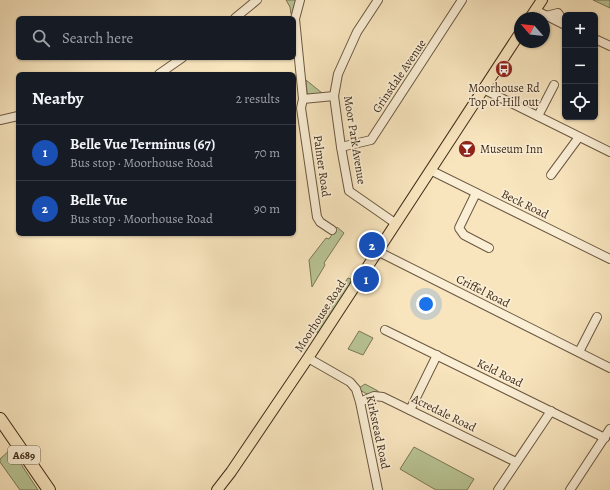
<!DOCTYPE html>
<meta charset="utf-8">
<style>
body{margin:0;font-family:Alegreya,serif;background:#242831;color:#f1f3f6}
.controls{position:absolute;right:12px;top:12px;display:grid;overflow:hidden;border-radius:6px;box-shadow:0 1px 3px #0004}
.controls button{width:36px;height:36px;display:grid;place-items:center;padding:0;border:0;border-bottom:1px solid #363941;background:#171b24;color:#f1f3f6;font:20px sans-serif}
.compass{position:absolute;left:514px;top:12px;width:36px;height:36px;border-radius:50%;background:#171b24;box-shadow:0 1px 3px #0004;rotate:298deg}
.you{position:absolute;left:426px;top:304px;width:14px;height:14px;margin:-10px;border:3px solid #fff;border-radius:50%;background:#1a73e8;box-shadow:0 0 0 6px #1a73e833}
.badge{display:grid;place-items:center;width:26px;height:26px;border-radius:50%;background:#c59692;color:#fff;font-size:13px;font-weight:700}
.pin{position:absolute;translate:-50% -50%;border:2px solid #fff;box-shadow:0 1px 4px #0006}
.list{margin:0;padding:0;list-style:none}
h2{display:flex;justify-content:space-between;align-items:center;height:52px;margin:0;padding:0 16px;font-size:17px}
h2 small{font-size:13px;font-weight:400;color:#9ea1a6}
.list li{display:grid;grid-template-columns:26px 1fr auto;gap:12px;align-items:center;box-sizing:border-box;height:56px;padding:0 16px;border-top:1px solid #363941}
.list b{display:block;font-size:15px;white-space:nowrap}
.list p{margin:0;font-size:13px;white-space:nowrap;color:#9ea1a6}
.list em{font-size:13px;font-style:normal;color:#9ea1a6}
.icon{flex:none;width:22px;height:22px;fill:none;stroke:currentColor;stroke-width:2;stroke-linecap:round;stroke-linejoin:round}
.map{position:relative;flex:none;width:610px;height:490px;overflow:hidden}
.search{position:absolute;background:#171b24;box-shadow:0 1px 3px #0004;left:16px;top:16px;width:280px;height:44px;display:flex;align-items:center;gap:10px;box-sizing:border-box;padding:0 14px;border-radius:6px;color:#9ea1a6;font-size:15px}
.panel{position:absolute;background:#171b24;box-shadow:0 1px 3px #0004;left:16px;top:72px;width:280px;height:164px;border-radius:6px}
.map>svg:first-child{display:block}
.green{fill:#b9c595;stroke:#7b7756}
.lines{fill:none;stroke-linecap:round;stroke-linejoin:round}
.minor-casing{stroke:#6c5841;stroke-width:10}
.major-casing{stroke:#3d2917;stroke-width:12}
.highway-casing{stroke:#3d2917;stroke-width:14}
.minor{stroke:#faeed5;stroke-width:8}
.major{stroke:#f8e5be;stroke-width:10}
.highway{stroke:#f8e5be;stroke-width:12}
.labels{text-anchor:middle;stroke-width:3.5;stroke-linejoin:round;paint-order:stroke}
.shield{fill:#faeed5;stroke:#766450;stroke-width:1}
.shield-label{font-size:11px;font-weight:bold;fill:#3d2917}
.street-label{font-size:12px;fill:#3d2917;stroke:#faeed5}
.poi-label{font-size:12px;fill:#3d2917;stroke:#faeed5}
</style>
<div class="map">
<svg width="610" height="490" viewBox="0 0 610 490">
<rect width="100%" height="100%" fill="#f8e5be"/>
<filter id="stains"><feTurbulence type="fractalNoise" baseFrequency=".005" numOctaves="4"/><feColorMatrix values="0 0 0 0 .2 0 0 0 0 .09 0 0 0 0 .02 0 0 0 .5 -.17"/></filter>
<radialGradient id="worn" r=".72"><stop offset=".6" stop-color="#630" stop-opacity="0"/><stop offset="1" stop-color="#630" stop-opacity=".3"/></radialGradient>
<g class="green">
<polygon points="286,0 297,0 294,14 291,14 290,7"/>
<polygon points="593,0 610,0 610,8"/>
<polygon points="306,80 322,93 309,95 307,93"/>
<polygon points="337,227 344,233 324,263 325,265 312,287 309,260 326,238 329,239"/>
<polygon points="348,278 351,279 350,284 318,335 315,326"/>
<polygon points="359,331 373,338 363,355 348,349"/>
<path d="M365,384l13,7v2c-9,2 -13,2 -19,-5z"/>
<polygon points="414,447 474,479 467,490 436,490 400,469"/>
<polygon points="11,449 38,490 20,490 0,462 0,459"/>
</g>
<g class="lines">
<defs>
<g id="minor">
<polyline points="300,0 295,19 303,99"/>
<polyline points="378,0 357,32 338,74 334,96 341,147 349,191 395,223"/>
<polyline points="535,10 565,25"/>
<polyline points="546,16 558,13 565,23"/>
<polyline points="235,18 257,0"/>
<polyline points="595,39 610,46"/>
<polyline points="159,74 182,58"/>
<polyline points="483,89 610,152"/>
<polyline points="538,116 554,85"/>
<polyline points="0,120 18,116"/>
<polyline points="341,147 371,140 462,0"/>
<polyline points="430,170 610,259"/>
<polyline points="551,175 579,137"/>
<polyline points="476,193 459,228 464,235 489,248"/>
<polyline points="332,230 320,222 317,217 301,108 303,99 334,96"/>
<polyline points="377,251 610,368"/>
<polyline points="385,330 605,438"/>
<polyline points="579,352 597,317"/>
<polyline points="308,358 350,382 356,389 360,402 378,490"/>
<polyline points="360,402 374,396 383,397 516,462"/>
<polyline points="410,410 437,355"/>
<polyline points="498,490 551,411"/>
<polyline points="570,490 610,429"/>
</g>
<g id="major">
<polyline points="530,18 542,0"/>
<polyline points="217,490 231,472 308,358 520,33"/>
</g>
<polyline id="highway" points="0,419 49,490"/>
</defs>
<use href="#minor" class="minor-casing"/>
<use href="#major" class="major-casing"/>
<use href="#highway" class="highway-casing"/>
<use href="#minor" class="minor"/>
<use href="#major" class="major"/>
<use href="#highway" class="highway"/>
</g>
<defs>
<symbol id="bus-disc" viewBox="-11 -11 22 22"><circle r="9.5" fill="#8f2418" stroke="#faeed5"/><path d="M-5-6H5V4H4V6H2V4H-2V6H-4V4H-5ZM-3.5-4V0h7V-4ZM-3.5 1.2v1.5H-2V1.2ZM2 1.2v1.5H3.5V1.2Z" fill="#fff"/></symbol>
<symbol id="bar-disc" viewBox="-11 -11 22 22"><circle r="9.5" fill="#8f2418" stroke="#faeed5"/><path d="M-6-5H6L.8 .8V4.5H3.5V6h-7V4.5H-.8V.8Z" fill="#fff"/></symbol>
</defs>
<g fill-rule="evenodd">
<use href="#bus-disc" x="494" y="59" width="20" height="20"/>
<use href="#bar-disc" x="457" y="139" width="20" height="20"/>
</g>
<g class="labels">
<rect class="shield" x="8" y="446" width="32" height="18" rx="3"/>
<g class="shield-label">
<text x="24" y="459">A689</text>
</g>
<g class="street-label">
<text transform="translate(399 76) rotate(-56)" y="4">Grinsdale Avenue</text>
<text transform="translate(355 140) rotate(81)" y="4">Moor Park Avenue</text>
<text transform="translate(322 166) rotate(82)" y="4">Palmer Road</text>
<text transform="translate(525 204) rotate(26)" y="4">Beck Road</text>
<text transform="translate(483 291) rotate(27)" y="4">Criffel Road</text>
<text transform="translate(320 316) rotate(-57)" y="4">Moorhouse Road</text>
<text transform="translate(500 373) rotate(26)" y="4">Keld Road</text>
<text transform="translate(444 413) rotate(26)" y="4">Acredale Road</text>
<text transform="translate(378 432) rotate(78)" y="4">Kirkstead Road</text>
</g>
<g class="poi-label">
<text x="504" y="92">Moorhouse Rd<tspan x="504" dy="14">Top of Hill out</tspan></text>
<text x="480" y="153" text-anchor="start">Museum Inn</text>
</g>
</g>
<rect width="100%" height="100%" filter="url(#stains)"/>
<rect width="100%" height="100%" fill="url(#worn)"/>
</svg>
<div class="controls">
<button>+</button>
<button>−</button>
<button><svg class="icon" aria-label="locate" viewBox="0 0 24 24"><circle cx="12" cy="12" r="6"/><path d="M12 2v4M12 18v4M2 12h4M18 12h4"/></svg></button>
</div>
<svg class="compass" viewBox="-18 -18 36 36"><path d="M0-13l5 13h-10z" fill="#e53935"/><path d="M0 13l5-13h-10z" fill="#9ea1a6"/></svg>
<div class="you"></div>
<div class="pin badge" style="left:366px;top:279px;background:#1a4fb4">1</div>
<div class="pin badge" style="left:372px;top:245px;background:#1a4fb4">2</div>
<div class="search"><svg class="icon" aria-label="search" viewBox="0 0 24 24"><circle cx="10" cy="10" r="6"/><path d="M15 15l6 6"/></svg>Search here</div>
<section class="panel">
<h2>Nearby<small>2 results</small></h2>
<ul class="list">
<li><span class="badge" style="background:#1a4fb4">1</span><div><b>Belle Vue Terminus (67)</b><p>Bus stop · Moorhouse Road</p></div><em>70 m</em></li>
<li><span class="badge" style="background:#1a4fb4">2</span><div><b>Belle Vue</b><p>Bus stop · Moorhouse Road</p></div><em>90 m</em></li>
</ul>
</section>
</div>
